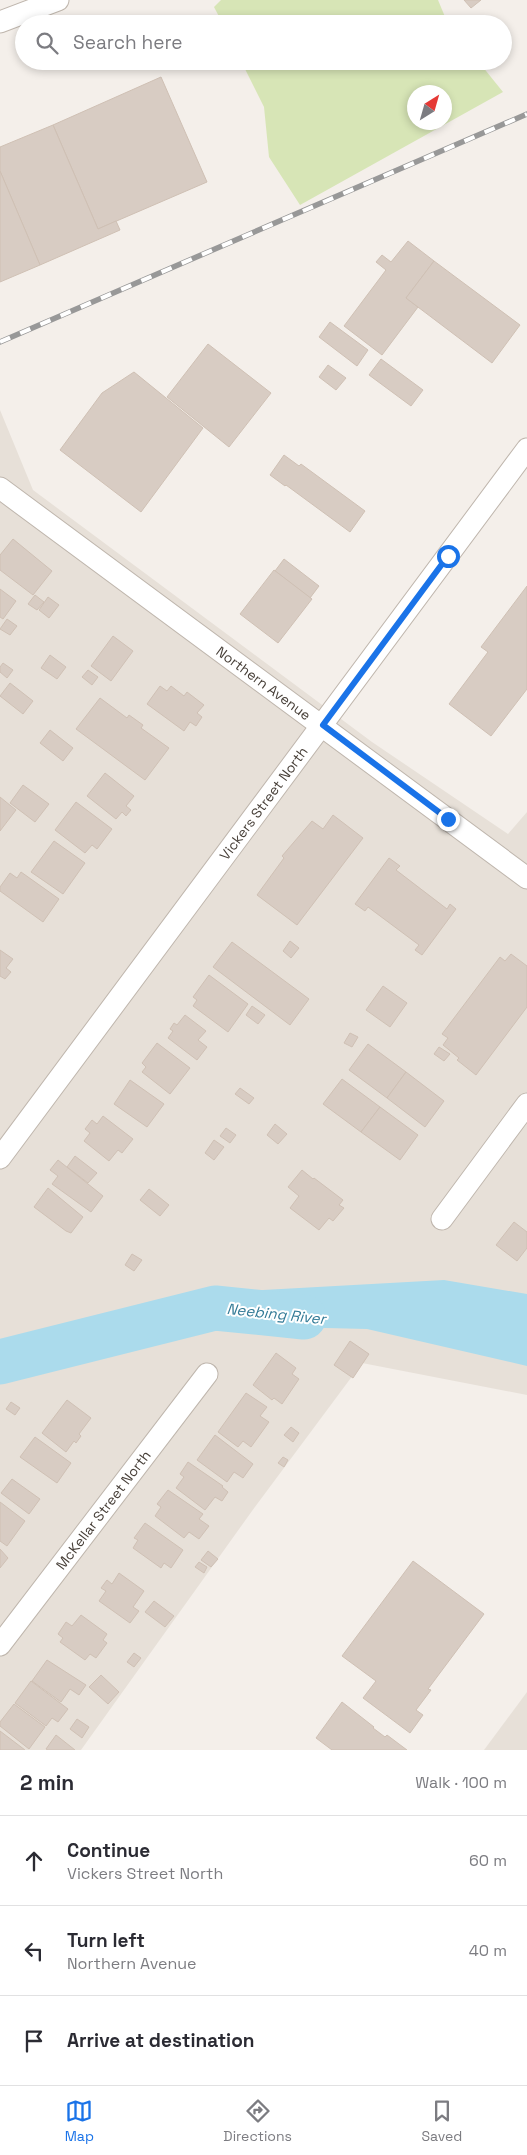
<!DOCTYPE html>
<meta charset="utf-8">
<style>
body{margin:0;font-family:"Space Grotesk",sans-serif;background:#f7f7f7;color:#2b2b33}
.compass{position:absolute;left:407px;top:85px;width:45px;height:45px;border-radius:50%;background:#fff;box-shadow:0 2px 8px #0003;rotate:37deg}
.stop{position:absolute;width:15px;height:15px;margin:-11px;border:4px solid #1a73e8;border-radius:50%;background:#fff}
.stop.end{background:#1a73e8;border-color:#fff;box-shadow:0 1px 5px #0008}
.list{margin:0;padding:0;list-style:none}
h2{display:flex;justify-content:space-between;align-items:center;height:65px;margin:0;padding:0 20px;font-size:21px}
h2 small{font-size:16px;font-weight:400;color:#7c7c81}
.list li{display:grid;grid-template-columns:32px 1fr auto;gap:15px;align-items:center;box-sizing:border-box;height:90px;padding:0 20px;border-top:1px solid #e1e1e2}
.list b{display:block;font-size:19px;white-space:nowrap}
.list p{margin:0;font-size:16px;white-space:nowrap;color:#7c7c81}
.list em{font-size:16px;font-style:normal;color:#7c7c81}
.icon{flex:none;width:28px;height:28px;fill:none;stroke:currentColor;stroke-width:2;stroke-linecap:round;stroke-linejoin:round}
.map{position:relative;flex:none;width:527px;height:1750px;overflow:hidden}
.search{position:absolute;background:#fff;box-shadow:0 2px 8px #0003;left:15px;right:15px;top:15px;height:55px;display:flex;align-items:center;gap:12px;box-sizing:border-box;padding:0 18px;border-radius:28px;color:#7c7c81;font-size:19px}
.sheet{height:335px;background:#fff}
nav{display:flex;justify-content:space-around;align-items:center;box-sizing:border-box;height:70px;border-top:1px solid #e1e1e2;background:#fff;font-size:14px;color:#7c7c81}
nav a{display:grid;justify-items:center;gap:2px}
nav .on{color:#1a73e8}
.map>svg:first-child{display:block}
.residential{fill:#e7e0d8}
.green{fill:#d7e5b6;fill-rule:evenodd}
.water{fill:#abdbec}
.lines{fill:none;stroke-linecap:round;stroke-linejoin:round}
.river{stroke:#abdbec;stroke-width:45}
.building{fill:#d8ccc3;stroke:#cfc0b4}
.minor-casing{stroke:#bfb6ad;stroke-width:23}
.minor{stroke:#fff;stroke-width:21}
.rail-casing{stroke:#989898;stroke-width:5.5}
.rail{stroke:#fff;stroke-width:4;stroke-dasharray:11;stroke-linecap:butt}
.route{stroke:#1a73e8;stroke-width:6}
.labels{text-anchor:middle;stroke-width:4;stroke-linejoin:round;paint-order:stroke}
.street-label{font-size:14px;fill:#473f38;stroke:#fff}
.water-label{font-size:15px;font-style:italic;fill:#327a96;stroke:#fff}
</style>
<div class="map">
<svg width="527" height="1750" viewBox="0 0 527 1750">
<rect width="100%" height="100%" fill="#f4efea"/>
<g class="residential">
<polygon points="0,410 33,490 372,742 508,834 527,812 527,1395 362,1363 252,1511 81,1750 0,1750"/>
<polygon points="527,1692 527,1750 484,1750"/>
</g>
<g class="green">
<polygon points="221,0 438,0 448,24 223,24 214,7"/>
<path d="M241,61h237l25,31 -203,113 -31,-48 -5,-50zM414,92h30v30h-30z"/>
</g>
<polygon class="water" points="444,1280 527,1294 527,1366 367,1329 240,1326 247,1291"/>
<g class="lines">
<polyline class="river" points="0,1362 215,1308 304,1317"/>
</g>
<g class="building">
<polygon points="464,0 481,0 471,8"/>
<polygon points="161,77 207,182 98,229 53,125"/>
<polygon points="53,125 98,229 116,221 120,230 40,265 0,171 0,147"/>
<polygon points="0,171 40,265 0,282"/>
<polygon points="408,241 434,261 406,298 418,307 382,355 344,326 386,270 376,262 382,255 391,262"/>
<polygon points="434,261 520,325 492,363 406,298"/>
<polygon points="330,322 368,350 357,366 319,337"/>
<polygon points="208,344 271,393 229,447 167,397"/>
<polygon points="381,359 423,390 411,406 369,375"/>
<polygon points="328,365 346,378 336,390 319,377"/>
<polygon points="134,372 203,428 141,512 60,450 102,393"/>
<polygon points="284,455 299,466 301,464 365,511 350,532 286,485 285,486 270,475"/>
<polygon points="13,539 52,571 33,595 0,570 0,555"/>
<polygon points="284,559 319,586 310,598 275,571"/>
<polygon points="274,570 312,599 278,643 240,614"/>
<polygon points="527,586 527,689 491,736 449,704 488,652 481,647"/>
<polygon points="0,589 16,601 3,619 0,617"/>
<polygon points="35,595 44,602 37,610 28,604"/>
<polygon points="48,597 59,605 49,618 39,610"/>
<polygon points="7,619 17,626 10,635 0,629"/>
<polygon points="113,636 133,651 111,681 91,666"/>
<polygon points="50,655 66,667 57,679 41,668"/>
<polygon points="3,663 13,670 7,678 0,672 0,667"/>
<polygon points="88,670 98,677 92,685 82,677"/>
<polygon points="10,683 33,701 23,714 0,696"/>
<polygon points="160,686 167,691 171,686 184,696 187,692 204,705 197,713 202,717 196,726 190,722 184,731 147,704"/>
<polygon points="100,698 127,718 129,715 143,725 141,728 169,748 145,780 76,729"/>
<polygon points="50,730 73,748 63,761 40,743"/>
<polygon points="105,773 134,796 126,806 131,810 126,816 122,812 116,819 87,796"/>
<polygon points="23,785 49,804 35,822 10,803"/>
<polygon points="0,797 16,810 0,831"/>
<polygon points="76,802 112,829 97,849 92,845 85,853 55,830"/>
<polygon points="333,815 363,838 297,925 257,895 284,858 282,856 312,821 323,829"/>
<polygon points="54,841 85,863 63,894 31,872"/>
<polygon points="389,858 400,866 396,870 447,909 450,904 456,909 422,955 415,950 419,945 368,907 365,911 355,904"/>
<polygon points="21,872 59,899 43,922 0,891 0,887 10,873 17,878"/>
<polygon points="290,941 299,948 291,958 283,951"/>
<polygon points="232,942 309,999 290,1025 213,967"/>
<polygon points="0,950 13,959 6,968 11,972 5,979 0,976"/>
<polygon points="511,954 527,966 527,1007 476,1075 457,1060 459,1058 443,1045 448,1038 442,1034 500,957 505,961"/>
<polygon points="209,975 248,1004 228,1032 193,1006 197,1000 193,997"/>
<polygon points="383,986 407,1003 390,1027 366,1010"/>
<polygon points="252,1006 265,1015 258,1024 246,1015"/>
<polygon points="185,1015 206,1031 198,1040 207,1047 197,1060 168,1038 173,1031 170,1029 174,1023 177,1025"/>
<polygon points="350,1033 358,1037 352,1047 344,1043"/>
<polygon points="157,1043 190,1068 170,1094 142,1072 146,1067 142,1063"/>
<polygon points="368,1044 406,1072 387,1098 349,1070"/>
<polygon points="439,1047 450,1054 444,1061 434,1054"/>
<polygon points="406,1072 444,1101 425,1127 387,1098"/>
<polygon points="342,1079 380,1107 361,1132 323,1104"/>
<polygon points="130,1080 164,1104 147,1127 114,1104"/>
<polygon points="240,1088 254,1098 249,1104 235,1094"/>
<polygon points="380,1107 418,1135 400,1160 361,1132"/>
<polygon points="103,1116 133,1139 122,1153 118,1150 109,1161 84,1141 90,1133 85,1129 92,1120 97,1124"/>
<polygon points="275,1124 287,1134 278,1144 267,1135"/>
<polygon points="226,1128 236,1135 230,1143 220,1136"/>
<polygon points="214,1140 224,1147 214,1160 205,1153"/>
<polygon points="75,1156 97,1173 88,1183 67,1167"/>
<polygon points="58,1160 103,1196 91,1212 52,1184 58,1176 50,1170"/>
<polygon points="302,1170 313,1179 314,1178 343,1200 339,1205 344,1208 333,1221 329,1218 319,1230 290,1208 299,1196 288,1187"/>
<polygon points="48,1188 83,1217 71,1233 66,1231 34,1207"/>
<polygon points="149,1189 169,1205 160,1216 140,1200"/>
<polygon points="514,1222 527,1232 527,1248 517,1261 496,1245"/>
<polygon points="132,1254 142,1260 134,1271 125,1265"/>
<polygon points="350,1341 369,1354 353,1378 334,1365"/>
<polygon points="276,1353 296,1368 292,1374 299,1379 282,1404 274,1398 272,1400 253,1385"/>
<polygon points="246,1393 267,1407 260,1416 269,1422 251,1447 243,1441 238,1447 218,1432"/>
<polygon points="67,1400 91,1418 79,1434 81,1436 76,1443 74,1441 66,1452 42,1433"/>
<polygon points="11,1402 20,1408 15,1415 6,1409"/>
<polygon points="291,1427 299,1433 293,1442 284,1435"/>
<polygon points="215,1435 253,1464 243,1478 234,1472 227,1482 197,1460"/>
<polygon points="35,1437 71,1463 57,1483 20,1457"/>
<polygon points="283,1457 288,1460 284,1467 278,1463"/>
<polygon points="188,1462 223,1486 222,1487 228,1492 222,1501 215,1497 205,1510 176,1488 184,1477 180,1474"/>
<polygon points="12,1479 40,1499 29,1514 1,1493"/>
<polygon points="168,1490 203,1514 199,1519 209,1526 199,1539 189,1532 184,1538 155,1516 161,1507 157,1504"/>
<polygon points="0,1502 25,1521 7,1546 0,1541"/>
<polygon points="145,1523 183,1550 171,1568 164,1563 161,1568 133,1548 138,1540 134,1538"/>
<polygon points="0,1549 8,1558 0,1568"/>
<polygon points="208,1551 218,1559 211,1567 201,1560"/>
<polygon points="413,1561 484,1614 428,1689 431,1690 416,1710 423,1715 410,1733 363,1698 376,1681 342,1656"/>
<polygon points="199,1562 207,1567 204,1573 195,1567"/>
<polygon points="119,1573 144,1591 133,1607 139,1611 130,1623 99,1601 106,1591 101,1588 107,1580 112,1584"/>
<polygon points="154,1601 174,1616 165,1627 145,1612"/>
<polygon points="81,1615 107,1634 103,1640 107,1643 96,1658 90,1654 85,1660 60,1642 63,1638 58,1634 66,1622 72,1626"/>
<polygon points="134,1653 141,1658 134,1667 127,1662"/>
<polygon points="47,1660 86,1685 79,1695 70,1689 61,1702 32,1681"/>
<polygon points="101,1675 119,1692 108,1704 89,1687"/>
<polygon points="31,1681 68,1709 58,1722 52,1718 46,1726 15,1703"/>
<polygon points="342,1702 374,1727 373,1728 385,1737 387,1735 407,1750 332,1750 316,1738"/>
<polygon points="14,1704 45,1727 29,1749 0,1726 0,1722"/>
<polygon points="77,1719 89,1727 82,1738 70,1729"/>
<polygon points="0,1731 25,1750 0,1750"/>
<polygon points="56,1735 75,1750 48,1750 46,1749"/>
</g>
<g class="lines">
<defs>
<g id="minor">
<polyline points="0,22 58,0"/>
<path id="s1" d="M0,488l527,390"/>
<path id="s2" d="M0,1158l527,-709"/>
<polyline points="442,1219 527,1104"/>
<path id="s3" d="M0,1645l207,-271"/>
</g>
</defs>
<use href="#minor" class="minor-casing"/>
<use href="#minor" class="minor"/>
<defs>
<polyline id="rail" points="0,342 527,114"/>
</defs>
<use href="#rail" class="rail-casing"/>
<use href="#rail" class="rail"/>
</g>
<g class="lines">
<polyline class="route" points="448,556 323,725 448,819"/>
</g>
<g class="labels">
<g class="street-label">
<text dy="5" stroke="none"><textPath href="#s1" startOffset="328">Northern Avenue</textPath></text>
<text dy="5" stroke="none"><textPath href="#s2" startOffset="442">Vickers Street North</textPath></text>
<text dy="5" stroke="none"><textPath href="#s3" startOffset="170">McKellar Street North</textPath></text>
</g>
<g class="water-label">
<text transform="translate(276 1314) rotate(6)" y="5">Neebing River</text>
</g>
</g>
</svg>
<svg class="compass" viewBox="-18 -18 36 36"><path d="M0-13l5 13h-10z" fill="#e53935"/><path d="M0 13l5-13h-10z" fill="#7c7c81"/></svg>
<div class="stop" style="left:448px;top:556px"></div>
<div class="stop end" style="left:448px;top:819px"></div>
<div class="search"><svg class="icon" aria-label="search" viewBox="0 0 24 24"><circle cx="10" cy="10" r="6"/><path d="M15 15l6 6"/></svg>Search here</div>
</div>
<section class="sheet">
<h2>2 min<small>Walk · 100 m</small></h2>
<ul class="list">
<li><svg class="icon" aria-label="ahead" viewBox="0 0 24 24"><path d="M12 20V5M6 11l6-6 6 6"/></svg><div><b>Continue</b><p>Vickers Street North</p></div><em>60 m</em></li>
<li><svg class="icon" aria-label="left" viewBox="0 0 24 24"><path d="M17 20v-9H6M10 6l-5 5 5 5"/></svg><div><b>Turn left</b><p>Northern Avenue</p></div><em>40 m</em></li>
<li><svg class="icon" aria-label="arrive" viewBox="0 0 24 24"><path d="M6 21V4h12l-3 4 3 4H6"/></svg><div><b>Arrive at destination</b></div></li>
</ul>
</section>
<nav>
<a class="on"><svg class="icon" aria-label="map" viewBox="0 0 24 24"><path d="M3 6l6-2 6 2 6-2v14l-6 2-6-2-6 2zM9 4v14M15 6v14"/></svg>Map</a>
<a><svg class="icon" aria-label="directions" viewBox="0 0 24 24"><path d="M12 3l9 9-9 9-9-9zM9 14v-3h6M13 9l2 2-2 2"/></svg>Directions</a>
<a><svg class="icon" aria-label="saved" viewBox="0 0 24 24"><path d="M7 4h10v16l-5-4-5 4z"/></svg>Saved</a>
</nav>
